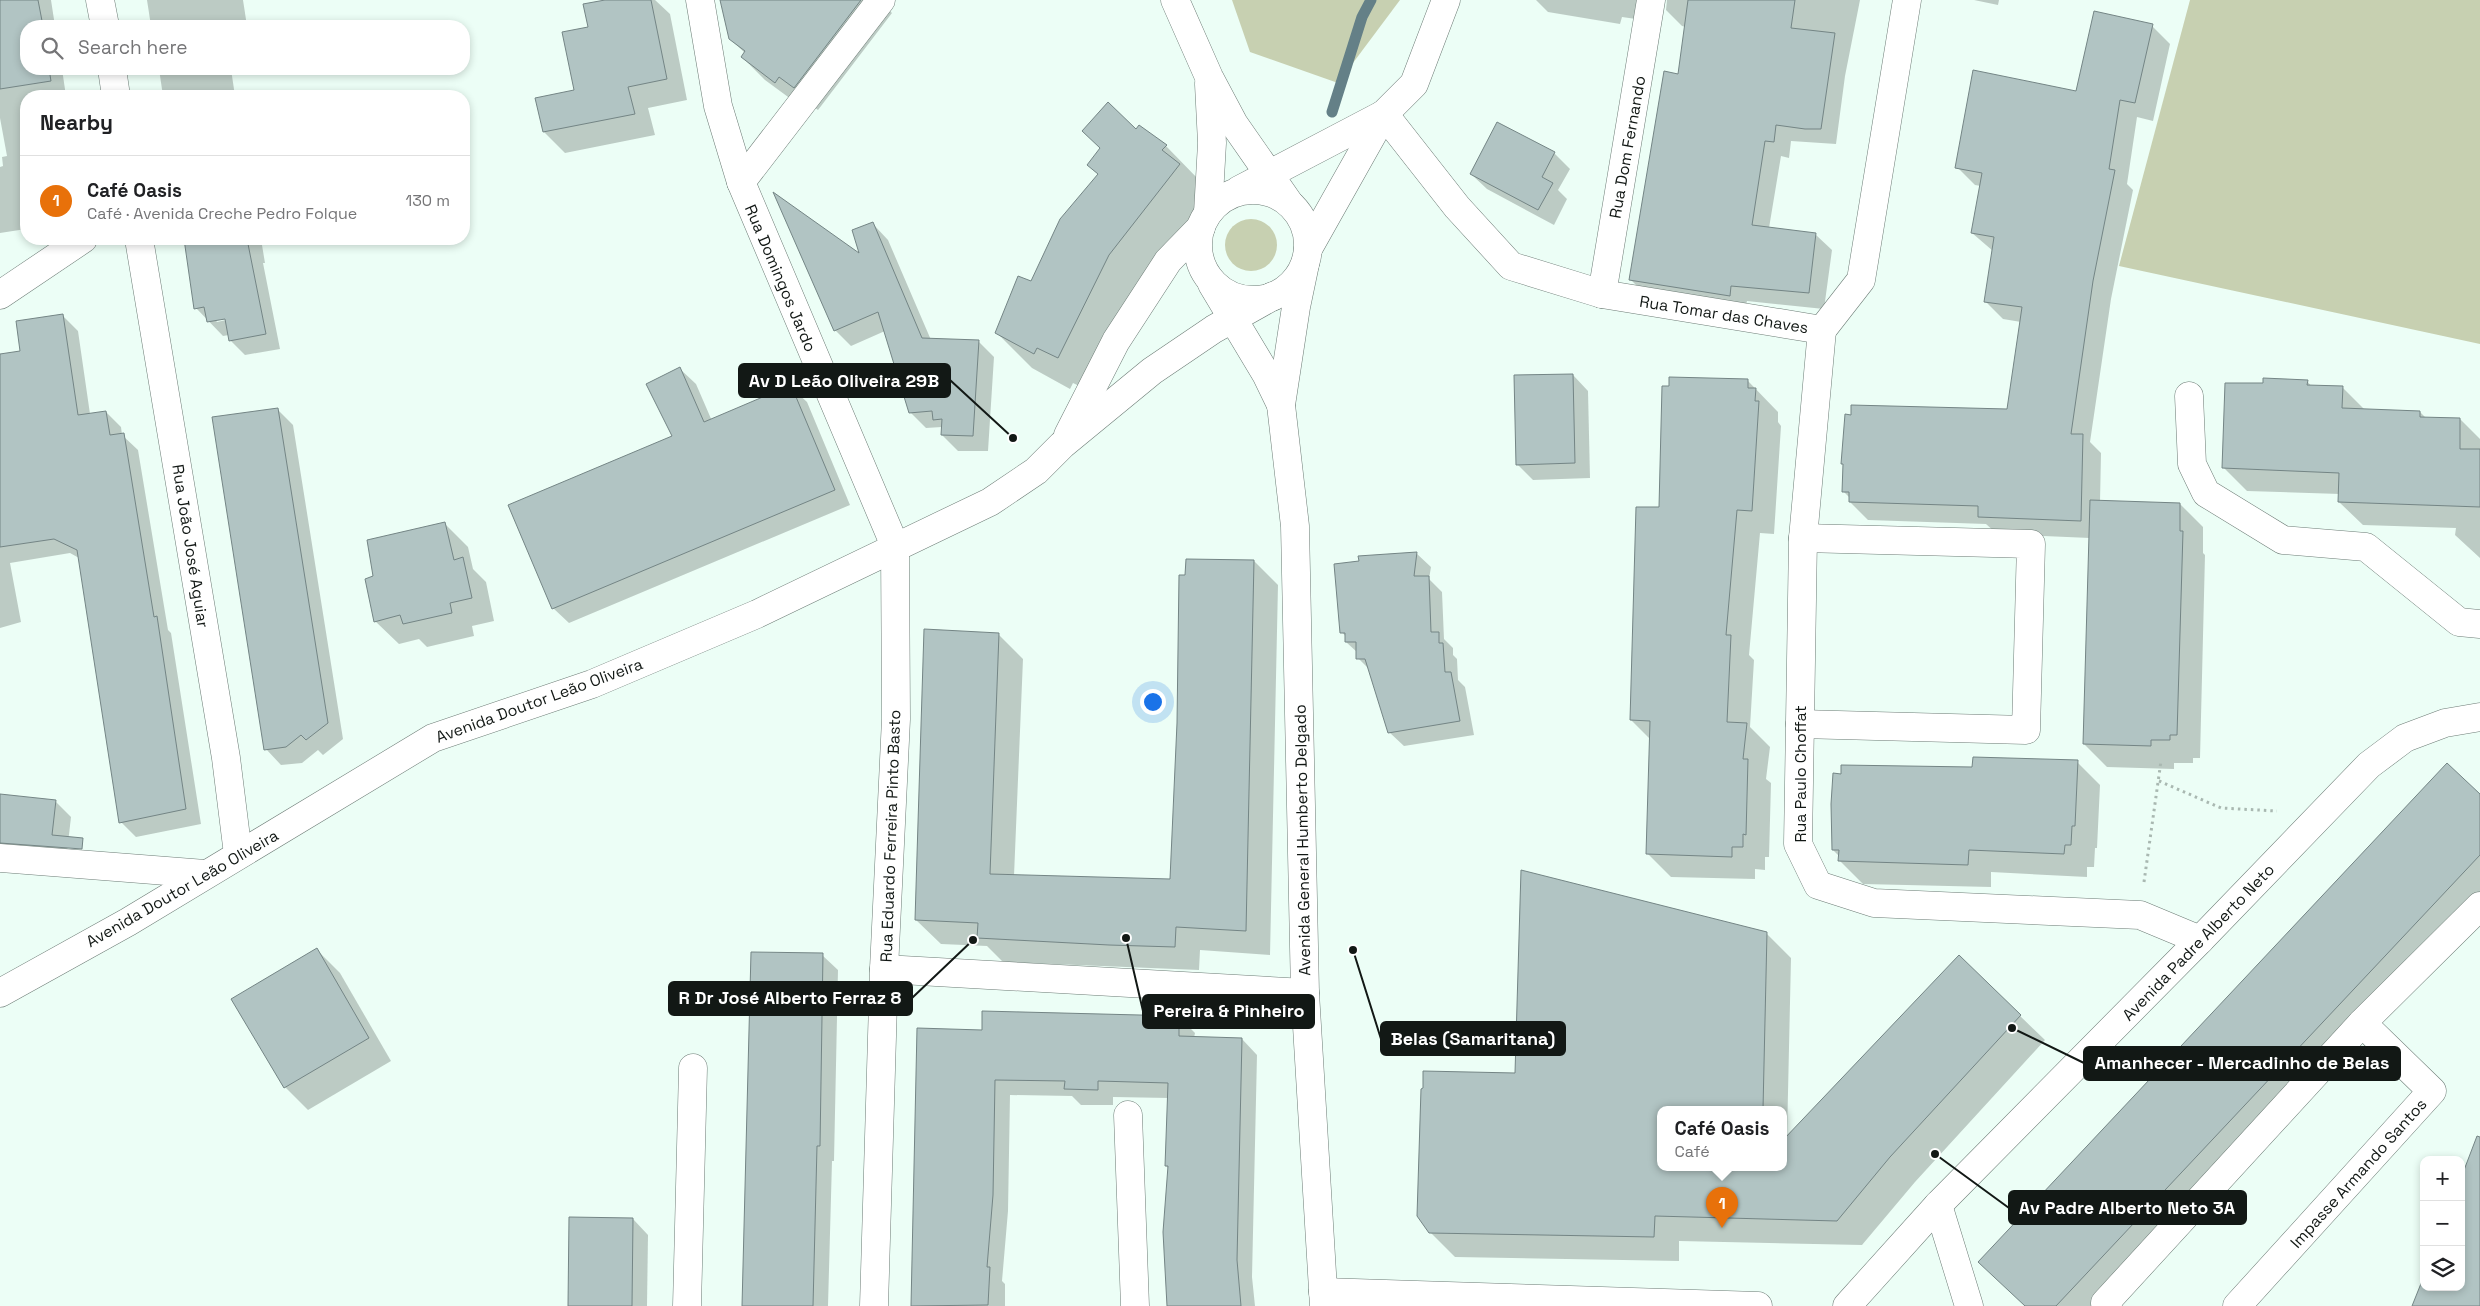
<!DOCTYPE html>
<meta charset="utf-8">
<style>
body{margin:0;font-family:"Space Grotesk",sans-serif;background:#f2f2f2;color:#202124}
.controls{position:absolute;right:15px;bottom:15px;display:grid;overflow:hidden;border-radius:10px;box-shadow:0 2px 8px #0003}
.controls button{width:45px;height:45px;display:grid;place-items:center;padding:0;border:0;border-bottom:1px solid #e0e0e0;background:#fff;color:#202124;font:25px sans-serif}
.you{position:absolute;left:1152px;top:701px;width:18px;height:18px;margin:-12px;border:4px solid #fff;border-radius:50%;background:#1a73e8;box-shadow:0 0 0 8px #1a73e833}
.badge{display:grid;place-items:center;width:32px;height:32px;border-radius:50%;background:#633cb4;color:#fff;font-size:16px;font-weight:700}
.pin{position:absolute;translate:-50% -41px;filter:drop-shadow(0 1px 2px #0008)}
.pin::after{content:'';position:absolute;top:26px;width:18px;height:15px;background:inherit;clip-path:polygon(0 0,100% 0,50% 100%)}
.popup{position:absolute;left:1657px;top:1106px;width:130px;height:65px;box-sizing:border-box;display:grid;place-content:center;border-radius:10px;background:#fff;filter:drop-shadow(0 1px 4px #0005);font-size:16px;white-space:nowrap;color:#757577}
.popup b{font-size:19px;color:#202124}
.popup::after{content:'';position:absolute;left:50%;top:100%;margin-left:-10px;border:10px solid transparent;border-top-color:#fff}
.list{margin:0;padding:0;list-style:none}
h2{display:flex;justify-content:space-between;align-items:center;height:65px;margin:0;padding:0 20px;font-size:21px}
h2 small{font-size:16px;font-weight:400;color:#757577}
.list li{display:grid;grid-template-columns:32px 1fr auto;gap:15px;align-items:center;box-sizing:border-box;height:90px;padding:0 20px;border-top:1px solid #e0e0e0}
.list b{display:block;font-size:19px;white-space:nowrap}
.list p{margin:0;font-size:16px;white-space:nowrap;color:#757577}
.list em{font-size:16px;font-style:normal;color:#757577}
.icon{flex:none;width:28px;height:28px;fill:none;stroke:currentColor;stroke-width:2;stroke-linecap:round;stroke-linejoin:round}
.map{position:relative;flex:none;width:2480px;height:1306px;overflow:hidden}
.search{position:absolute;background:#fff;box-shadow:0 2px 8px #0003;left:20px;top:20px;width:450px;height:55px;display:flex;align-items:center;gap:12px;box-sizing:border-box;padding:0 18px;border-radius:20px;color:#757577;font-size:19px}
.panel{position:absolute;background:#fff;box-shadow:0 2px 8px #0003;left:20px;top:90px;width:450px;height:155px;border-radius:20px}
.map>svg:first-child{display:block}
.green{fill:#c7d0b1}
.shadow{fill:#0003;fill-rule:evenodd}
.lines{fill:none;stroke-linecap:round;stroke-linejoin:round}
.stream{stroke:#648087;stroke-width:11}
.building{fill:#b1c4c3;stroke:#748585}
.minor-casing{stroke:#6d7c76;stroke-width:29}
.major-casing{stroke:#6d7c76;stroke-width:29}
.path{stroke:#a9b8b1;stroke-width:3;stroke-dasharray:2.5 4;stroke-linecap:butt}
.minor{stroke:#fff;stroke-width:28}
.major{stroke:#fff;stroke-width:28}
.labels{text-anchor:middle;stroke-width:4;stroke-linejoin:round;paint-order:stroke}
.street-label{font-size:16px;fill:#121815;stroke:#fff}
.leader{fill:none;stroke:#121815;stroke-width:2}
.callout-dot{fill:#121815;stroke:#fff;stroke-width:2}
.callout{fill:#121815;stroke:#121815;stroke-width:2}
.callout-label{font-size:18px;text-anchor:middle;font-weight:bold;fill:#fff}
</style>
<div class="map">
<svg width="2480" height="1306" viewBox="0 0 2480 1306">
<rect width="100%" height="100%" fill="#ecfef6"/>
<g class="green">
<polygon points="1232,0 1400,0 1338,83 1250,52"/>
<polygon points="2190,0 2480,0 2480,344 2119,266"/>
<circle cx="1251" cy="245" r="26"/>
</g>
<g class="shadow">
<polygon points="0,0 51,0 55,26 26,26 26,69 62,69 66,96 26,96 26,229 0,233 0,167 3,166 2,157 7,156 0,118"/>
<polygon points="147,0 243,0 247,26 151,26"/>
<polygon points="612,0 655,0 670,14 687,100 648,108 655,135 565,153 544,132 537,99 575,91 589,28"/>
<polygon points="721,0 879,0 892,13 818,110 803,99 799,105 765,80 742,57 745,53 730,39"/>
<polygon points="1536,0 1860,0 1845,76 1836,144 1791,141 1789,158 1781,156 1769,228 1816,235 1832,250 1824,309 1747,301 1745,311 1646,295 1630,279 1679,75 1686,27 1682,26 1666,10 1667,0 1661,1 1650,21 1622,17 1620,24 1548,12"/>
<polygon points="1974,0 1999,0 1998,5"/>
<polygon points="2152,26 2170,44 2153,121 2137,117 2127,184 2133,190 2111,299 2090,442 2101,453 2100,502 2180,504 2203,527 2203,553 2205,555 2200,758 2193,758 2193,763 2174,763 2174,769 2107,767 2084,744 2090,538 1997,534 1986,524 1868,520 1850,502 1850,498 1843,491 1844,466 1842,463 2008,411 2021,322 2003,319 1985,301 1993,251 1972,233 1981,186 1975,185 1957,167 2077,92"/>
<polygon points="159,69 231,69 235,96 163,96"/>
<polygon points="1498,123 1554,153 1570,169 1558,190 1567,199 1554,225 1487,189 1471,174"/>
<polygon points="1140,127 1166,146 1201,182 1215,200 1094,393 1073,383 1070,389 1032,368 996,332 1031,282 1099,175 1088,165"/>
<polygon points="873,224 888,240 931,340 978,341 994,357 988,451 958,451 942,435 942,427 926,428 910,412 885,331 851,346 835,330"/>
<path d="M185,239h76l4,24h-2l17,86 -35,6 -15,-15 -1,-5 -6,1 -27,-28zM215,319h16l-14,3z"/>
<polygon points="63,316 78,331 90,414 106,412 121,427 122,435 138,450 168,630 171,633 201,824 136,837 121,822 79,558 70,553 10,563 21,622 0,628 0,355 22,352"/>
<polygon points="680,369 696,384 712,421 791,387 807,402 850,505 569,623 553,608 674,436"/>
<polygon points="1573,375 1588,391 1590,478 1533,480 1518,465"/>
<polygon points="1747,380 1778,412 1778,422 1781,426 1774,534 1760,533 1749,655 1754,660 1750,727 1770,747 1766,779 1771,783 1769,857 1765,857 1765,870 1755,869 1755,879 1671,877 1648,854 1650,739 1631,720 1660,509"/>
<polygon points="2307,381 2312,387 2343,388 2365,410 2420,412 2426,418 2460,419 2480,439 2480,558 2455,535 2456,528 2363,525 2339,502 2340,494 2247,491 2224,468 2264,385"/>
<polygon points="277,409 293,425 343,739 323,755 318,750 302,763 281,765 266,749"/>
<polygon points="445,524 468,547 473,569 486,582 494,621 472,626 474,636 427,647 419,639 399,644 375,621"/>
<polygon points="1416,553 1431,567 1429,579 1442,592 1444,639 1453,648 1453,655 1457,659 1458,680 1465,687 1474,735 1404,746 1389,732 1370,670 1358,658 1358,653 1346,642 1346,637 1342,632"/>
<polygon points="1254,561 1278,585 1270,955 1200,950 1199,970 1003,962 987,946 941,944 916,920 999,635 1023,659 1014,876 1171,880"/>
<polygon points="2077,762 2100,785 2097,848 2095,848 2094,867 2087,867 2087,877 1991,872 1991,887 1863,884 1840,861 1840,857 1833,850"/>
<polygon points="0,795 55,801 71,817 66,861 0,854"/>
<polygon points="2480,795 2480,901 2099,1306 2025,1306"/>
<path d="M1766,933l25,25 -4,180 172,-181 86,83 -130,142 -53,63 -183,-4v20l-224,-4 -25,-25 86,-157zM1661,1109h122v58h-122z"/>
<polygon points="317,950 340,973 391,1061 308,1110 285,1087"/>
<polygon points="822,955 838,970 834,1161 832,1161 828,1306 743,1306"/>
<polygon points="1179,1017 1195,1033 1194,1038 1242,1039 1257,1055 1252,1277 1255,1306 1169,1306 1169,1169 1166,1166 1169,1098 1113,1097 1113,1105 1081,1105 1072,1096 1010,1095 1008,1211 1002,1281 1005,1284 1005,1306 912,1306 918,1030 983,1031"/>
<polygon points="633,1219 648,1235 647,1306 569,1306"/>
</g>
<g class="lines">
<polyline class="stream" points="1332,112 1362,17 1371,0"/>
</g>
<g class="building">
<polygon points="0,0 38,0 43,26 26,26 26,69 49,69 51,81 0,89"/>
<polygon points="605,0 651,0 667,79 628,87 635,114 543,132 535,98 574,90 562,32 588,27 583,4"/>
<polygon points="720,0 861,0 794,88 779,77 775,83 741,57 745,51 729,39"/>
<polygon points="1688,0 1795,0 1791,28 1835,33 1821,129 1805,129 1776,125 1774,142 1765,141 1752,225 1816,233 1809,293 1731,286 1730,296 1629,280 1664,71 1678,74"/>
<polygon points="2094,11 2153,24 2135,103 2120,100 2109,169 2115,170 2093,281 2071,434 2083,434 2081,521 1978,517 1978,506 1849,502 1849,492 1842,492 1843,464 1841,464 1845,414 1851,415 1851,405 2007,409 2022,307 1984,302 1994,237 1971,233 1982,173 1955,168 1973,70 2076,91"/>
<polygon points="1108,102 1136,129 1139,125 1167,145 1162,150 1180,164 1109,255 1058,358 1037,348 1034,354 995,333 1018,276 1031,281 1060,219 1098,174 1087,165 1100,148 1082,131"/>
<polygon points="1497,122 1555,152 1542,177 1553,183 1538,210 1470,174"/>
<polygon points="773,192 859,253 852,230 873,222 922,338 979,340 973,436 941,435 942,419 933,420 932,411 909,413 878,312 834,331"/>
<polygon points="184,239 247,239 266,334 229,341 225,319 207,322 204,307 194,309"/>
<polygon points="63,314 78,415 106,411 110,435 124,433 154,617 157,616 186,809 119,823 77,550 54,539 0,547 0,354 20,351 16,321"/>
<polygon points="680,367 704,422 791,385 835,490 552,609 508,505 672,436 646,384"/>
<polygon points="1573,374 1575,463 1516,465 1514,375"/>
<polygon points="1669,377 1748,379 1748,388 1756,388 1755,401 1759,401 1752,511 1737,510 1726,635 1731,635 1727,722 1747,723 1743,759 1748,759 1746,835 1743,834 1743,847 1732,847 1732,857 1646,854 1650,721 1630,720 1636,507 1659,507 1662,386 1669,386"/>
<polygon points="2263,378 2308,380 2307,385 2343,386 2342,408 2420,411 2420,417 2460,418 2460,449 2480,449 2480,507 2338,502 2339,473 2222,468 2225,383 2263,383"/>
<polygon points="278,408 328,723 306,740 301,735 286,747 264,750 212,417"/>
<polygon points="2090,500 2180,503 2180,531 2183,531 2177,735 2170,735 2170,740 2151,740 2151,746 2083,744"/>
<polygon points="445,522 454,560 463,557 472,598 450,603 452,613 403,624 400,615 374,622 365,579 373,576 367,540"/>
<polygon points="1417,552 1414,576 1429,576 1431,632 1439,632 1439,643 1443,643 1445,672 1451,672 1460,721 1388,733 1365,659 1356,659 1356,642 1345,642 1345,633 1340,633 1334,564 1359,561 1358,556"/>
<polygon points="1186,559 1254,560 1246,931 1176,927 1175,947 1109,945 977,938 978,923 915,920 924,629 999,633 990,874 1170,879 1177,723 1179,575 1185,575"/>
<polygon points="1973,757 2078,760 2075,826 2072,826 2071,845 2065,845 2064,854 1969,850 1968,865 1838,861 1839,850 1832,850 1831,804 1833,773 1841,774 1841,765 1972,767"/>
<polygon points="2447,763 2480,794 2480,855 2056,1306 2025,1306 1978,1262"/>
<polygon points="0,794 56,800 52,835 83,838 82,849 0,843"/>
<polygon points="1521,870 1767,932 1763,1109 1661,1109 1661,1167 1783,1167 1783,1140 1959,955 2021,1015 1890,1157 1837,1221 1655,1216 1654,1237 1429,1233 1417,1216 1421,1089 1423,1088 1423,1071 1515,1073"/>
<polygon points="317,948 369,1038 284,1088 231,999"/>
<polygon points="751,952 823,953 820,1146 817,1146 813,1306 742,1306"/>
<polygon points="982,1011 1179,1016 1179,1036 1242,1038 1237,1260 1241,1306 1167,1306 1163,1232 1168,1166 1165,1166 1168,1083 1098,1081 1098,1090 1064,1089 1065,1081 995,1080 993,1195 987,1267 990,1267 988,1305 911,1306 917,1028 982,1030"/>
<polygon points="2477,1136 2480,1137 2480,1306 2412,1306 2424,1276 2424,1287 2461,1287 2461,1178"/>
<polygon points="569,1217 633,1218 632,1306 568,1306"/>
</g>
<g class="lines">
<defs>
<g id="minor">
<polyline points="100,0 105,26"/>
<polyline points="700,0 718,106 741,182 895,546 896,719 884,969 874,1306"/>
<polyline points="1175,0 1209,77 1234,124 1289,203"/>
<polyline points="112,69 116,96"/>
<polyline points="1384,114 1457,207 1511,266 1602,294 1822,330 1861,280 1907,0"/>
<polyline points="741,182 881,0"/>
<polyline points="1208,213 1212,143 1209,84"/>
<polyline points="139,239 226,758 238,854"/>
<polyline points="1602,294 1651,0"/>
<polyline points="0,295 83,239"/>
<polyline points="1822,330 1803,538 1798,844 1818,885 1874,903 2140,915 2200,940"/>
<polyline points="2189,396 2192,464 2206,493 2283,540 2366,547 2459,622 2480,624"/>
<polyline points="1068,435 1116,341 1168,261 1201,227"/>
<polyline points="1800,724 2026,730 2031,544 1803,538"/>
<polyline points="0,858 205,874"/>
<polyline points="884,969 1305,993"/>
<polyline points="0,993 128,922 433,738 592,684 757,614 990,502 1036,471 1062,445 1152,371 1214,329 1273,296"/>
<polyline points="1128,1115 1135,1306"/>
<polyline points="1938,1205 1969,1306"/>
<polyline points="1323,1292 1758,1306"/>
<polyline points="687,1306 693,1068"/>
<polyline points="1847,1306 1938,1205 2200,940 2369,765 2405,738 2445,723 2480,717"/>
<polyline points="2108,1306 2105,1303 2362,1023 2480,906"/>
<polyline points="2237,1306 2432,1091 2362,1023"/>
</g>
<g id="major">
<polyline points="1239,190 1384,114"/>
<circle cx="1253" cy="245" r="55"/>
<polyline points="1308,249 1384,114 1414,84 1446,0"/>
<polyline points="1305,264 1296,307 1281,405 1295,526 1305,993 1324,1306"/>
<polyline points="1212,284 1266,374 1281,405"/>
</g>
</defs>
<use href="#minor" class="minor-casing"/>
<use href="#major" class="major-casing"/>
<g class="path">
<polyline points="2159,781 2221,808 2277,811"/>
<polyline points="2144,882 2161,761"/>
</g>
<use href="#minor" class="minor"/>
<use href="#major" class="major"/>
</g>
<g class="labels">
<g class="street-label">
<text transform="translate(1627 147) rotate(-80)" y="6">Rua Dom Fernando</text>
<text transform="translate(781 278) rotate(67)" y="6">Rua Domingos Jardo</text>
<text transform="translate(1724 314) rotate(9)" y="6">Rua Tomar das Chaves</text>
<text transform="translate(191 546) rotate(81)" y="6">Rua João José Aguiar</text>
<text transform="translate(539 700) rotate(-20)" y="6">Avenida Doutor Leão Oliveira</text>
<text transform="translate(1800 774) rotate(-90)" y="6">Rua Paulo Choffat</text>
<text transform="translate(890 836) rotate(-88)" y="6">Rua Eduardo Ferreira Pinto Basto</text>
<text transform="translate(1302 840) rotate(-91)" y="6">Avenida General Humberto Delgado</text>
<text transform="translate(182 888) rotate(-30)" y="6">Avenida Doutor Leão Oliveira</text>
<text transform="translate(2198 942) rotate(-46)" y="6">Avenida Padre Alberto Neto</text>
<text transform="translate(2358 1173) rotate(-48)" y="6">Impasse Armando Santos</text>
</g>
</g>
<path class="leader" d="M1013 438L950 380M973 940L912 998M1126 938L1143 1011M1353 950L1381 1039M2012 1028L2084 1063M1935 1154L2009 1208"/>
<g class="callout-dot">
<circle cx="1013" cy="438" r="5"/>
<circle cx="973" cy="940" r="5"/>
<circle cx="1126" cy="938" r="5"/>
<circle cx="1353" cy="950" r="5"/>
<circle cx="2012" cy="1028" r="5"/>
<circle cx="1935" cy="1154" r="5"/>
</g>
<g class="callout">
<rect x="739" y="364" width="211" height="33" rx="5"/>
<rect x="669" y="982" width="243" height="33" rx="5"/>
<rect x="1143" y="995" width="171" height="33" rx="5"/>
<rect x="1381" y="1022" width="184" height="33" rx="5"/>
<rect x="2084" y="1047" width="316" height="33" rx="5"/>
<rect x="2009" y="1191" width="237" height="33" rx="5"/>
</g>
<g class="callout-label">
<text x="844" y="387">Av D Leão Oliveira 29B</text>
<text x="790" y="1004">R Dr José Alberto Ferraz 8</text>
<text x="1229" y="1017">Pereira &amp; Pinheiro</text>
<text x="1473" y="1045">Belas (Samaritana)</text>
<text x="2242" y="1069">Amanhecer - Mercadinho de Belas</text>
<text x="2127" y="1214">Av Padre Alberto Neto 3A</text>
</g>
</svg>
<div class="controls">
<button>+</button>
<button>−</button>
<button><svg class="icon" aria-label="layers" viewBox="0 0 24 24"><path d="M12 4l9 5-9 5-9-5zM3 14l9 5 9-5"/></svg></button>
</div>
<div class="you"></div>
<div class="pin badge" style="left:1722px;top:1228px;background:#e8710a">1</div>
<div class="popup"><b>Café Oasis</b>Café</div>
<div class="search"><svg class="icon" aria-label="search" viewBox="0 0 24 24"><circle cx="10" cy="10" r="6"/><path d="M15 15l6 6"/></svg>Search here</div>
<section class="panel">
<h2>Nearby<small></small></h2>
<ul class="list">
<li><span class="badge" style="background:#e8710a">1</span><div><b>Café Oasis</b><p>Café · Avenida Creche Pedro Folque</p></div><em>130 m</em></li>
</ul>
</section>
</div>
